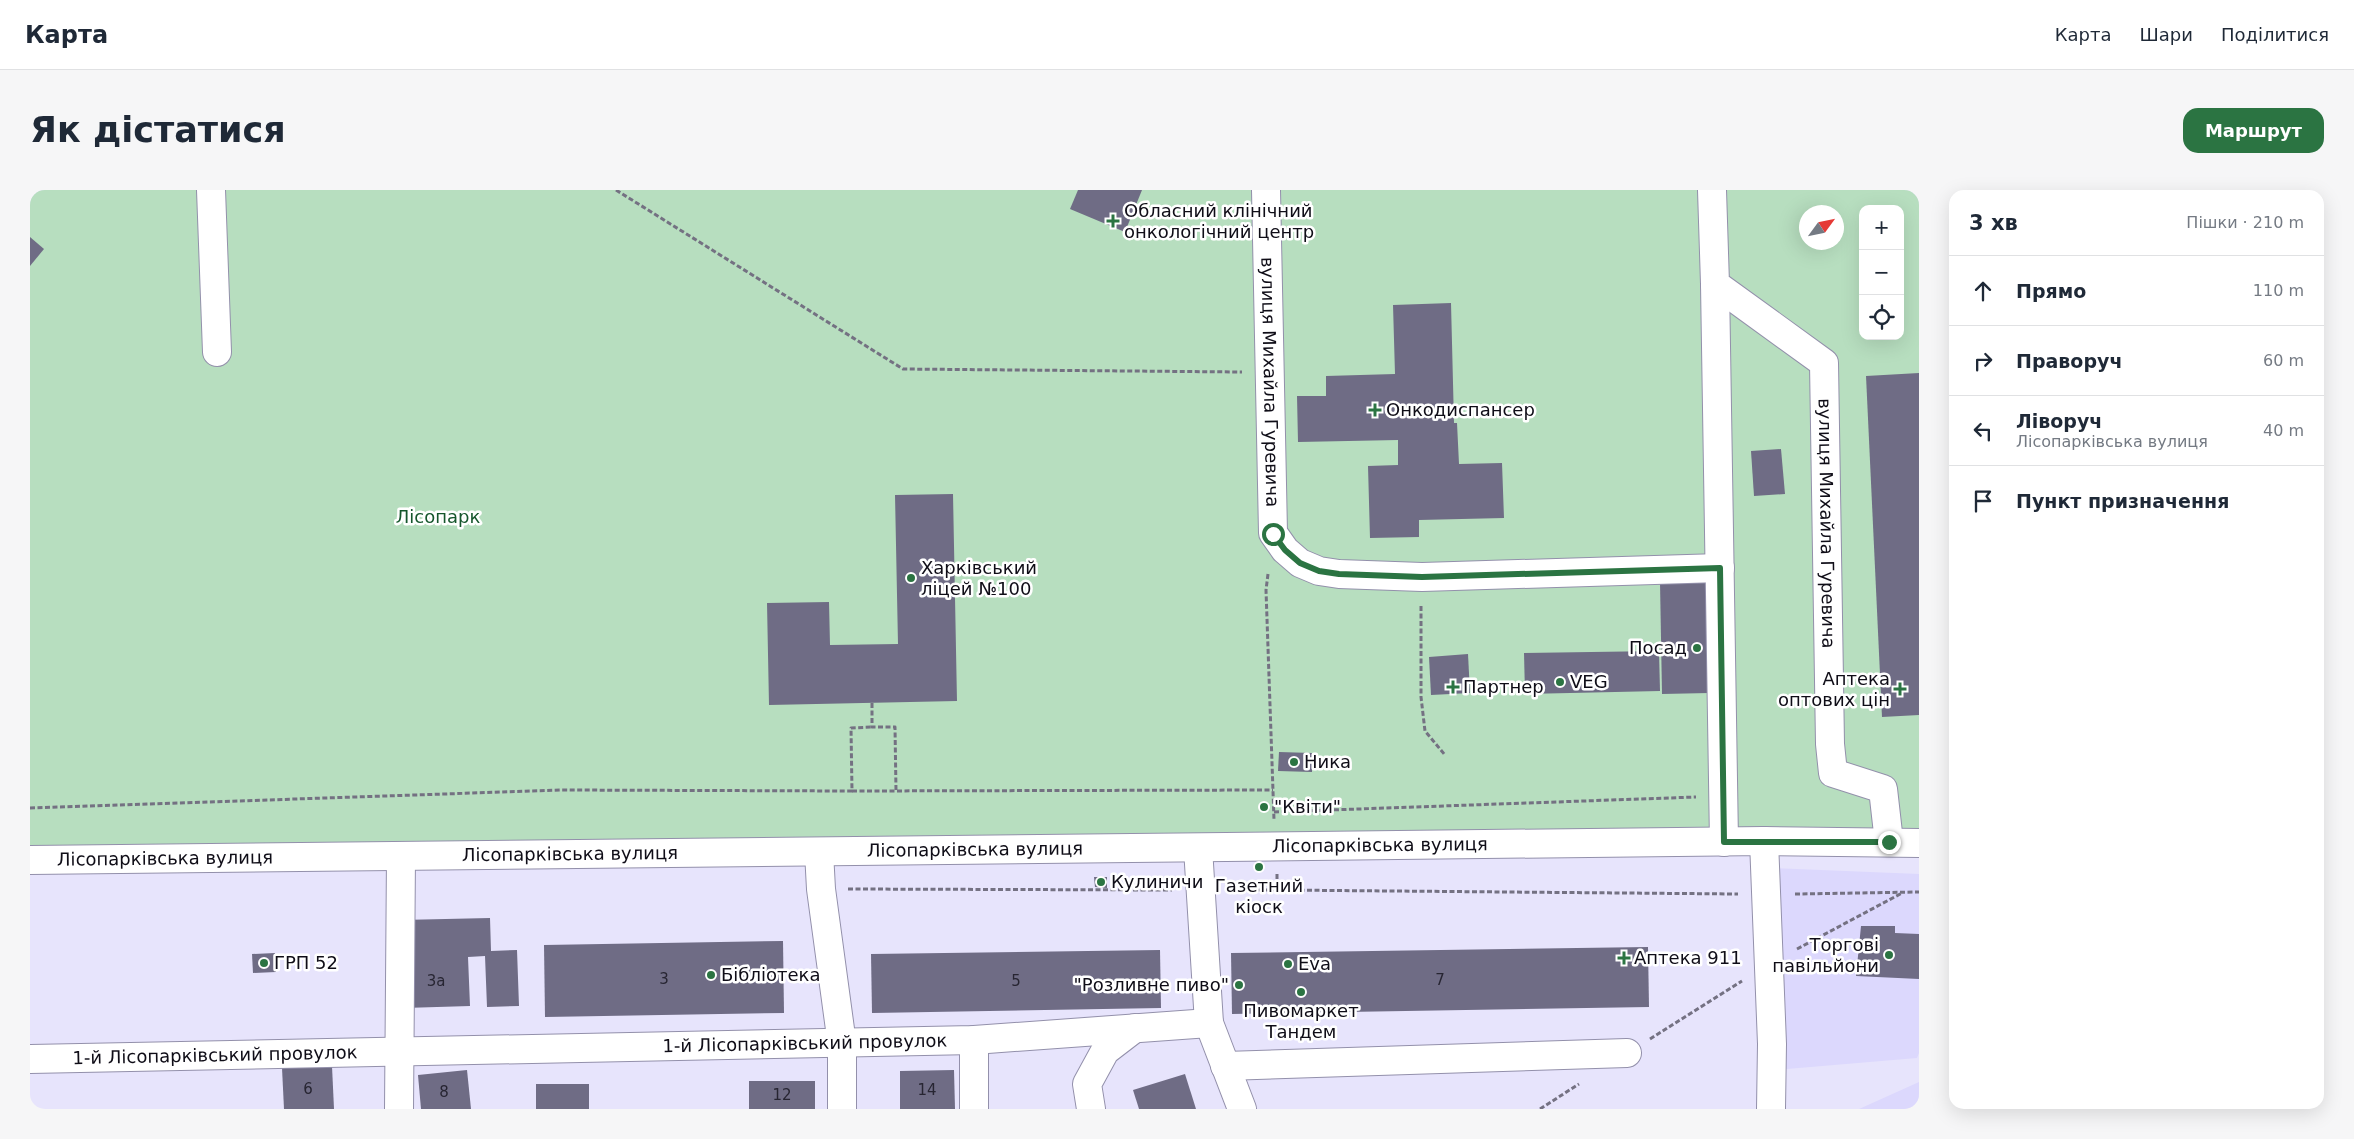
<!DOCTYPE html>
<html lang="uk">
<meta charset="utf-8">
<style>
body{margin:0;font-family:"DejaVu Sans",sans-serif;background:#f6f6f7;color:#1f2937}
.controls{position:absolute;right:15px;top:15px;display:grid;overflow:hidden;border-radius:10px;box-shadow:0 5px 20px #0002}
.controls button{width:45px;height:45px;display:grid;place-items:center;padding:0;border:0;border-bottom:1px solid #e0e1e3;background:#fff;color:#1f2937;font:25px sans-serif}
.compass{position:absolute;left:1769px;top:15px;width:45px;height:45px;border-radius:50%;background:#fff;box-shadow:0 5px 20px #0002;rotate:57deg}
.stop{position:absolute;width:15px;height:15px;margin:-11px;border:4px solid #2b7442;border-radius:50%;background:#fff}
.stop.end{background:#2b7442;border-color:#fff;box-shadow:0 1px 5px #0008}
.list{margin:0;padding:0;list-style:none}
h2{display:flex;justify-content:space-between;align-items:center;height:65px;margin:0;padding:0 20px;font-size:21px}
h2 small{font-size:16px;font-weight:400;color:#747a83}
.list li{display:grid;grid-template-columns:32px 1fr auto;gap:15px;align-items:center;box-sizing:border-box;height:70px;padding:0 20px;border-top:1px solid #e0e1e3}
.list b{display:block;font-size:19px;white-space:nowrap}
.list p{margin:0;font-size:16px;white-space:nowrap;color:#747a83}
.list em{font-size:16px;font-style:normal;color:#747a83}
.icon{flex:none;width:28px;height:28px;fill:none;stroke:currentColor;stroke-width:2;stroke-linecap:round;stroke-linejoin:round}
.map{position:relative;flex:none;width:1889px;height:919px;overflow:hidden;border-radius:15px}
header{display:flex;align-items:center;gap:30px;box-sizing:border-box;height:70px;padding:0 25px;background:#fff;border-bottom:1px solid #e0e1e3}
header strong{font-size:24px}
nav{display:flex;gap:28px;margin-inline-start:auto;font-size:18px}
.intro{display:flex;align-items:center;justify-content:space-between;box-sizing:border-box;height:120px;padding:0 30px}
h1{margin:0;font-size:35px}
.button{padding:12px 22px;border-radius:15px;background:#2b7442;color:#fff;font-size:18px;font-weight:700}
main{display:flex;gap:30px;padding:0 30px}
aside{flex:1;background:#fff;border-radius:15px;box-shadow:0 5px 20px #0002}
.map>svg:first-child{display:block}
.built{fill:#dcd8fd}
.green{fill:#b7debf;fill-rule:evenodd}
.building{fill:#6f6c85}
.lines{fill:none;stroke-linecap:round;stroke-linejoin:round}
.minor-casing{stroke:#9390ab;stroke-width:30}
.path{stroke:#747182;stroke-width:3;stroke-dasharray:5 2.5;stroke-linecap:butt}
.minor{stroke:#fff;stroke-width:28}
.route{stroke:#2b7442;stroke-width:6}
.poi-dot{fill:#2b7442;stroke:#fff;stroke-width:2}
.labels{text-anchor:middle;stroke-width:5;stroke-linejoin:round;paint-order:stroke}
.number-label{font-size:15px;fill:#272532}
.poi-label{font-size:18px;fill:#0f0d17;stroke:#fff;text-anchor:start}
.street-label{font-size:18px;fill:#0f0d17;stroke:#fff}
.park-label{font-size:18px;fill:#15562c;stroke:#fff}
</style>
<header>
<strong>Карта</strong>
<nav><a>Карта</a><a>Шари</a><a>Поділитися</a></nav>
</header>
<div class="intro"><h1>Як дістатися</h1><a class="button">Маршрут</a></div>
<main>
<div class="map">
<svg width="1889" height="919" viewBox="0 0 1889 919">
<rect width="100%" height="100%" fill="#e7e4fc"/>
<g class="built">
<polygon points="1741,678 1889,684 1889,863 1887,868 1745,880"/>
<polygon points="1889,892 1889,919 1829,919"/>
</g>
<path class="green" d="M0,0h1889v639l-1889,19zM1833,19h37v127h-37zM1776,22h30v30h-30z"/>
<g class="building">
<polygon points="1048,0 1112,0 1095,42 1040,19"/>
<polygon points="0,47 14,59 0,76"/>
<polygon points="1421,113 1424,233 1427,233 1429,274 1472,273 1474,328 1389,330 1389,347 1340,348 1338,276 1368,275 1368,250 1268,252 1267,206 1296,206 1296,186 1365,184 1363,115"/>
<polygon points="1889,183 1889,525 1852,527 1836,186"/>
<polygon points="1751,259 1755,304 1724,306 1721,261"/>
<polygon points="923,304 927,511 739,515 737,413 799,412 800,455 868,454 865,305"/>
<polygon points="1677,391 1679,503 1632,504 1630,392"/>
<polygon points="1629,461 1630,501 1495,504 1494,463"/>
<polygon points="1438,464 1440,503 1401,505 1399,467"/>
<polygon points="1249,562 1282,563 1282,582 1248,581"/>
<polygon points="1064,687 1077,687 1077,698 1065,697"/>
<polygon points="460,728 461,761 487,760 489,816 457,817 455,766 438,767 440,816 374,818 371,730"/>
<polygon points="1831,736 1865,736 1865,743 1889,744 1889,789 1826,786"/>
<polygon points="753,751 754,823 515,827 514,755"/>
<polygon points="1618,757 1619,817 1202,824 1201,763"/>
<polygon points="1130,760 1131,818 842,823 841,764"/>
<polygon points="245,763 246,782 223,783 222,764"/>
<polygon points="302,876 304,919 254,919 252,878"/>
<polygon points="437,880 441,919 391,919 388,885"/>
<polygon points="924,880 925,919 870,919 870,881"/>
<polygon points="1155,884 1166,919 1109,919 1103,900"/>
<rect x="719" y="891" width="66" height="28"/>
<rect x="506" y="894" width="53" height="25"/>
</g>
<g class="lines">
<defs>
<g id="minor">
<polyline points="181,0 187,162"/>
<path id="s1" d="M1236,0l7,343 12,17 15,13 19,8 20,3 83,3 298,-9"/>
<path id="s2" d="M1682,0l3,94 109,79 6,381 3,29 50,16 6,53"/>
<polyline points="1685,94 1694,652"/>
<polyline points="1734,651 1742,854 1741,919"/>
<polyline points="1168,658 1179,833 1212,919"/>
<polyline points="789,662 791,699 812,854 812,919"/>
<path id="s3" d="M0,670l1734,-19 155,2"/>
<polyline points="944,850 944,919"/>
<path id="s4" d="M0,869l944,-19 235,-17"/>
<polyline points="1195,876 1597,863"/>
<polyline points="369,919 371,666"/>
<polyline points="1061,919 1057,894 1075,861 1105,838"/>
</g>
</defs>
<use href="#minor" class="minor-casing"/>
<g class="path">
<polyline points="586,0 873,179 1212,182"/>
<polyline points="1238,384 1236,400 1244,630"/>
<polyline points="1391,416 1391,507 1395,541 1415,565"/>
<polyline points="842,513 842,537 865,537 866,601"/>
<polyline points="822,601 1243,600"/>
<polyline points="0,618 532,600 822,601 821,538 842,537"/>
<polyline points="1244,622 1666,607"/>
<polyline points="818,699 1142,700"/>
<polyline points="1198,700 1247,700 1247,683"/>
<polyline points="1247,700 1708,704"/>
<polyline points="1765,704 1889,702"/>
<polyline points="1767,759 1872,703"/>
<polyline points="1620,849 1712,791"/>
<polyline points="1510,919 1549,894"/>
</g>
<use href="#minor" class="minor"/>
</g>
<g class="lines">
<polyline class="route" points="1243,344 1255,360 1270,373 1289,381 1309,384 1392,387 1690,378 1694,652 1859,652"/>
</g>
<g class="poi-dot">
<path d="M1080.5 23.5h5v5h5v5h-5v5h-5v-5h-5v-5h5z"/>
<path d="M1342.5 212.5h5v5h5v5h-5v5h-5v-5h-5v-5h5z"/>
<circle cx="881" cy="388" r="5"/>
<circle cx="1667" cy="458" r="5"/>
<circle cx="1530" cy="492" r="5"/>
<path d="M1420.5 489.5h5v5h5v5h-5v5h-5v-5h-5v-5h5z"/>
<path d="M1867.5 491.5h5v5h5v5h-5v5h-5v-5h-5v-5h5z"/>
<circle cx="1264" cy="572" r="5"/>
<circle cx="1234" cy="617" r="5"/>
<circle cx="1229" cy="677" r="5"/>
<circle cx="1071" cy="692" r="5"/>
<circle cx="1859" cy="765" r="5"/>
<path d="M1591.5 760.5h5v5h5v5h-5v5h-5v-5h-5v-5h5z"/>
<circle cx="234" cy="773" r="5"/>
<circle cx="1258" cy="774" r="5"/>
<circle cx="681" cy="785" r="5"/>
<circle cx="1209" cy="795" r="5"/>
<circle cx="1271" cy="802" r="5"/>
</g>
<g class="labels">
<g class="number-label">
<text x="634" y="794">3</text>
<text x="1410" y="795">7</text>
<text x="406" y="796">3а</text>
<text x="986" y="796">5</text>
<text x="278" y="904">6</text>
<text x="897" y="905">14</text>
<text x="414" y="907">8</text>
<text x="752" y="910">12</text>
</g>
<g class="poi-label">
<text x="1094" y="27">Обласний клінічний<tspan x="1094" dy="21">онкологічний центр</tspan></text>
<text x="1356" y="226">Онкодиспансер</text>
<text x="891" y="384">Харківський<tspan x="891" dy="21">ліцей №100</tspan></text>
<text x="1657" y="464" text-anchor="end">Посад</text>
<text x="1860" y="495" text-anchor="end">Аптека<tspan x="1860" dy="21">оптових цін</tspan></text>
<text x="1540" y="498">VEG</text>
<text x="1433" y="503">Партнер</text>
<text x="1274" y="578">Ника</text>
<text x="1244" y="623">"Квіти"</text>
<text x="1081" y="698">Кулиничи</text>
<text x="1229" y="702" text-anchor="middle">Газетний<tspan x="1229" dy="21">кіоск</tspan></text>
<text x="1849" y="761" text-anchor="end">Торгові<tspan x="1849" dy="21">павільйони</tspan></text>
<text x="1604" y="774">Аптека 911</text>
<text x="244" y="779">ГРП 52</text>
<text x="1268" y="780">Eva</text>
<text x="691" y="791">Бібліотека</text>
<text x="1199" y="801" text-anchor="end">"Розливне пиво"</text>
<text x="1271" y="827" text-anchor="middle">Пивомаркет<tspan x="1271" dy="21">Тандем</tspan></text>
</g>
<g class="street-label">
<text dy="6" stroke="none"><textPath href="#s1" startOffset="192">вулиця Михайла Гуревича</textPath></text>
<text dy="6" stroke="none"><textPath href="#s2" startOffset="389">вулиця Михайла Гуревича</textPath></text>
<text dy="6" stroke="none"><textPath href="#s3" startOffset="1350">Лісопарківська вулиця</textPath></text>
<text dy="6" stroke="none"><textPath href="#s3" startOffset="945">Лісопарківська вулиця</textPath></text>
<text dy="6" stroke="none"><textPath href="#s3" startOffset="540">Лісопарківська вулиця</textPath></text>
<text dy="6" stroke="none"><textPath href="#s3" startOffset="135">Лісопарківська вулиця</textPath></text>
<text dy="6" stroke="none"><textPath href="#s4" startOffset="775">1-й Лісопарківський провулок</textPath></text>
<text dy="6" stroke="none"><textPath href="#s4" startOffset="185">1-й Лісопарківський провулок</textPath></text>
</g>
<g class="park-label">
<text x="408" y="333">Лісопарк</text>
</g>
</g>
</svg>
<div class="controls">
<button>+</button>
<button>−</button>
<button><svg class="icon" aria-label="locate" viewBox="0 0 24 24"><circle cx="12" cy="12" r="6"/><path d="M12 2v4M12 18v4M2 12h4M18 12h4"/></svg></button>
</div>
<svg class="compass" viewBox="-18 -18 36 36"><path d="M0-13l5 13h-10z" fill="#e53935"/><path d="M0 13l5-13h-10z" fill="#747a83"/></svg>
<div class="stop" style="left:1243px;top:344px"></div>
<div class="stop end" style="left:1859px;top:652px"></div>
</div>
<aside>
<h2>3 хв<small>Пішки · 210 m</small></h2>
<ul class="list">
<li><svg class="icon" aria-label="ahead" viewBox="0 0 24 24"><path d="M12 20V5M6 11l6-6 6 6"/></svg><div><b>Прямо</b></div><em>110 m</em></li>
<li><svg class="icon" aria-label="right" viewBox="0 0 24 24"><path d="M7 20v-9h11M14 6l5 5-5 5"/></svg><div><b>Праворуч</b></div><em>60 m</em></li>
<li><svg class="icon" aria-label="left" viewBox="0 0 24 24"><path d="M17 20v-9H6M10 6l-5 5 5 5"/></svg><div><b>Ліворуч</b><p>Лісопарківська вулиця</p></div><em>40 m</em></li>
<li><svg class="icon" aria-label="arrive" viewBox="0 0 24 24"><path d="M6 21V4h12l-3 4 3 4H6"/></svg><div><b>Пункт призначення</b></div></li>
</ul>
</aside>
</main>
